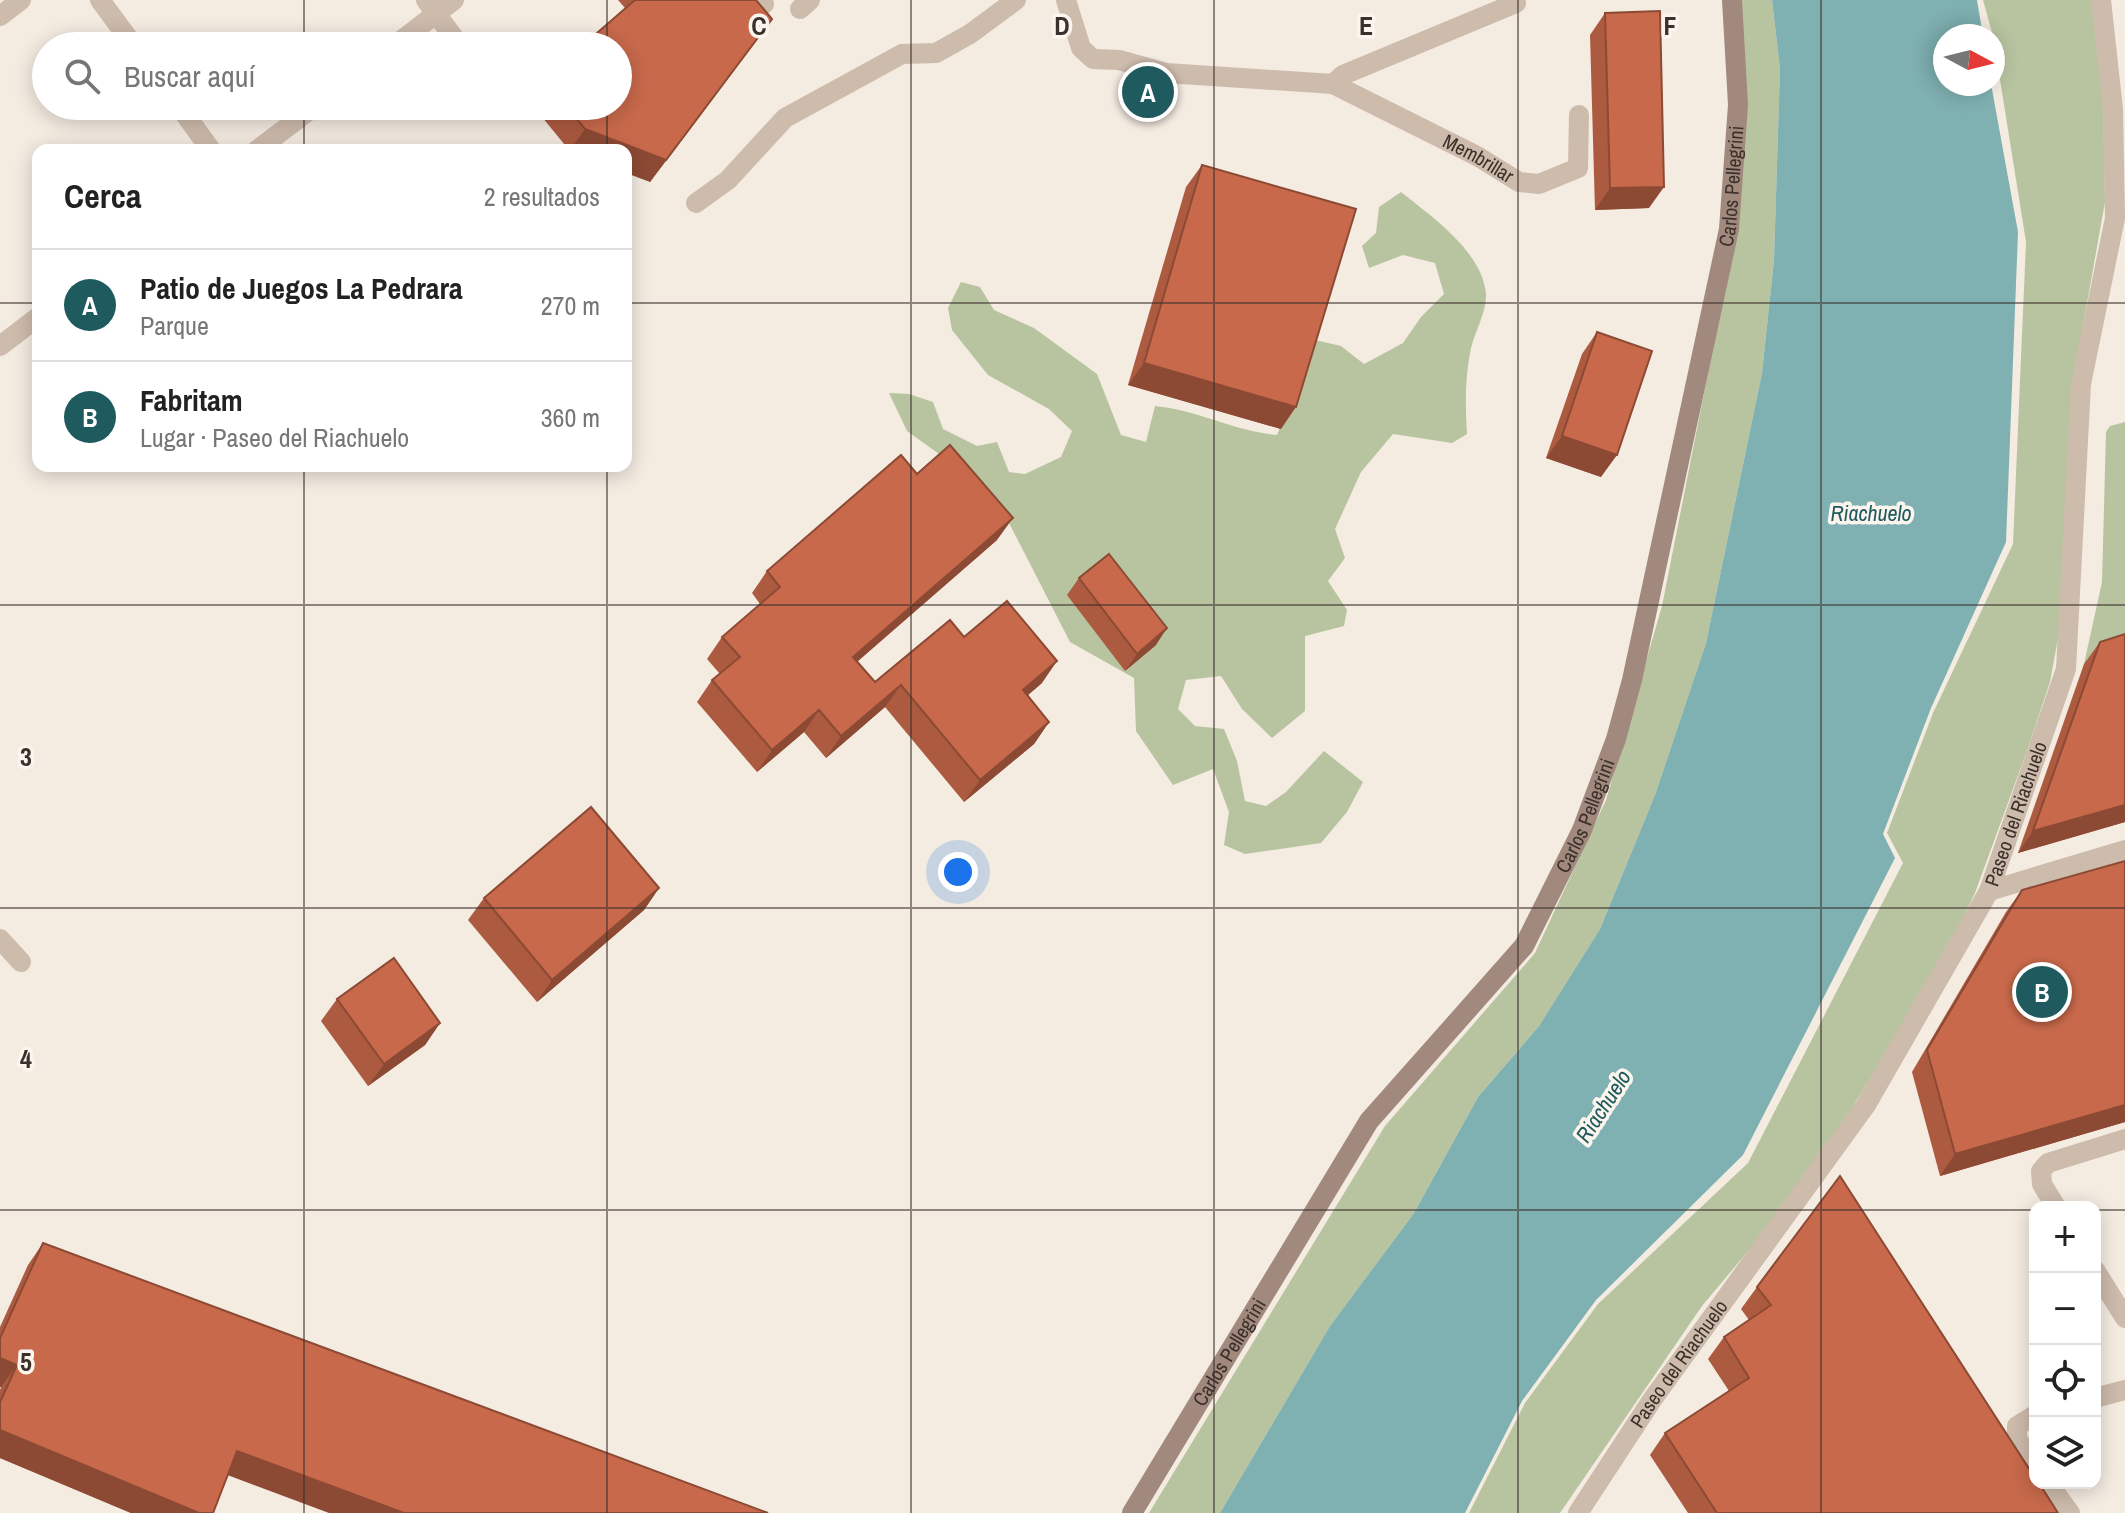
<!DOCTYPE html>
<html lang="es">
<meta charset="utf-8">
<style>
body{margin:0;font-family:"Archivo Narrow",sans-serif;background:#f2f2f2;color:#222}
.controls{position:absolute;right:24px;bottom:24px;display:grid;overflow:hidden;border-radius:16px;box-shadow:0 4px 20px #0003}
.controls button{width:72px;height:72px;display:grid;place-items:center;padding:0;border:0;border-bottom:2px solid #e0e0e0;background:#fff;color:#222;font:40px sans-serif}
.compass{position:absolute;left:1933px;top:24px;width:72px;height:72px;border-radius:50%;background:#fff;box-shadow:0 4px 20px #0003;rotate:97deg}
.you{position:absolute;left:958px;top:872px;width:28px;height:28px;margin:-20px;border:6px solid #fff;border-radius:50%;background:#1a73e8;box-shadow:0 0 0 12px #1a73e833}
.badge{display:grid;place-items:center;width:52px;height:52px;border-radius:50%;background:#1f5a5e;color:#fff;font-size:26px;font-weight:700}
.pin{position:absolute;translate:-50% -50%;border:4px solid #fff;box-shadow:0 2px 8px #0006}
.list{margin:0;padding:0;list-style:none}
h2{display:flex;justify-content:space-between;align-items:center;height:104px;margin:0;padding:0 32px;font-size:34px}
h2 small{font-size:26px;font-weight:400;color:#767676}
.list li{display:grid;grid-template-columns:52px 1fr auto;gap:24px;align-items:center;box-sizing:border-box;height:112px;padding:0 32px;border-top:2px solid #e0e0e0}
.list b{display:block;font-size:30px;white-space:nowrap}
.list p{margin:0;font-size:26px;white-space:nowrap;color:#767676}
.list em{font-size:26px;font-style:normal;color:#767676}
.icon{flex:none;width:44px;height:44px;fill:none;stroke:currentColor;stroke-width:2;stroke-linecap:round;stroke-linejoin:round}
.map{position:relative;flex:none;width:2125px;height:1513px;overflow:hidden}
.search{position:absolute;background:#fff;box-shadow:0 4px 20px #0003;left:32px;top:32px;width:600px;height:88px;display:flex;align-items:center;gap:20px;box-sizing:border-box;padding:0 28px;border-radius:44px;color:#767676;font-size:30px}
.panel{position:absolute;background:#fff;box-shadow:0 4px 20px #0003;left:32px;top:144px;width:600px;height:328px;border-radius:16px}
.map>svg:first-child{display:block}
.green{fill:#b8c4a0}
.water{fill:#7fb0b2}
.lines{fill:none;stroke-linecap:round;stroke-linejoin:round}
.street{stroke:#cdbbac;stroke-width:20}
.secondary{stroke:#a18a7d;stroke-width:20}
.wall{fill:#ac5a40}
.shaded-wall{fill:#8c4a34}
.building{fill:#c8694b;stroke:#8c4a34;stroke-width:2}
.grid{fill:none;stroke:#3b302b;stroke-width:2;stroke-opacity:0.55}
.labels{text-anchor:middle;stroke-width:7;stroke-linejoin:round;paint-order:stroke}
.street-label{font-size:20px;fill:#3b302b;stroke:#fbf5ee}
.water-label{font-size:22px;font-style:italic;fill:#1f5a5e;stroke:#fbf5ee}
.grid-label{font-size:26px;text-anchor:middle;font-weight:bold;fill:#3b302b;stroke:#fbf5ee;stroke-width:7;stroke-linejoin:round;paint-order:stroke}
</style>
<div class="map">
<svg width="2125" height="1513" viewBox="0 0 2125 1513">
<rect width="100%" height="100%" fill="#f4ebe1"/>
<g class="green">
<polygon points="1740,0 1772,0 1780,69 1774,260 1762,373 1706,643 1655,795 1600,929 1539,1026 1478,1097 1414,1213 1330,1326 1220,1513 1149,1513 1385,1126 1535,953 1606,800 1662,606 1725,287"/>
<polygon points="1983,0 2093,0 2103,86 2105,202 2078,354 2063,611 2050,682 2028,748 1975,893 1944,956 1857,1100 1796,1194 1702,1306 1560,1513 1469,1513 1525,1403 1598,1304 1748,1163 1903,863 1887,833 1933,713 2013,544 2026,242 1993,36"/>
<polygon points="1126,72 1175,83 1169,111 1120,101"/>
<path d="M1401,192c31,25 81,59 85,102 1,16 -11,38 -15,54 -6,28 -6,57 -4,86l-15,9 -59,-9 -32,38 -26,57 10,29 -17,23 19,29 -3,16 -39,10v75l-33,27 -30,-29 -21,-33 -35,4 -8,29 17,17 29,3 13,32 8,40 21,5 20,-14 38,-41 39,31 -16,30 -26,31 -76,11 -21,-9 5,-33 -16,-43 -40,16 -37,-54 -2,-53 -64,-36 -62,-121 -48,-52 -53,-38 -18,-38 20,1 24,8 10,27 34,17 20,-4 12,30 16,2 36,-17 11,-26 -23,-22 -61,-34 -36,-45 -4,-22 13,-26 19,5 14,23 40,18 63,46 24,61 25,7 9,-36c42,4 79,25 122,29l38,-95 26,6 23,18 39,-21 18,-26 23,-23 -9,-31 -32,-8 -34,13 -7,-22 14,-13 3,-26z"/>
<polygon points="2125,422 2125,652 2084,664 2102,582 2106,432 2110,426"/>
</g>
<polygon class="water" points="1772,0 1977,0 1983,36 1945,36 1945,84 1991,84 2018,232 2006,542 1931,708 1883,834 1895,858 1743,1155 1596,1300 1522,1401 1465,1513 1220,1513 1330,1326 1414,1213 1478,1097 1539,1026 1600,929 1655,795 1706,643 1762,373 1774,260 1780,69"/>
<g class="lines">
<g class="street">
<polyline points="100,0 134,46"/>
<polyline points="426,0 460,46"/>
<polyline points="761,0 764,4"/>
<path id="s1" d="M1066,0l15,48 12,11 26,1 47,13 167,11 144,72 42,26 20,2 39,-16 1,-53"/>
<polyline points="800,9 810,0"/>
<polyline points="0,16 21,0"/>
<polyline points="394,46 454,0"/>
<polyline points="1333,84 1343,75 1516,3"/>
<polyline points="179,106 211,150"/>
<polyline points="257,150 315,106"/>
<polyline points="696,203 728,180 785,118 902,54 936,53 970,34 1016,0"/>
<polyline points="0,346 38,317"/>
<polyline points="1989,891 2125,850"/>
<polyline points="0,939 21,962"/>
<polyline points="2056,1207 2042,1184 2041,1171 2048,1163 2125,1139"/>
<polyline points="2095,1270 2125,1318"/>
<polyline points="2095,1398 2125,1390"/>
<polyline points="2035,1415 2017,1426 2017,1439 2035,1464"/>
<polyline points="2048,1483 2070,1513"/>
<path id="s2" d="M1578,1513l74,-113 214,-295 123,-214 77,-222 15,-285 34,-166 -2,-109 -12,-109"/>
</g>
<path class="secondary" id="s3" d="M1132,1513l237,-392 155,-175 58,-116 34,-91 16,-59 97,-451 9,-124 -6,-105"/>
</g>
<g class="wall">
<polygon points="618,0 756,0 756,41 650,182 626,150 569,150 533,106 618,106 625,8"/>
<polygon points="1605,13 1649,208 1595,210 1590,35"/>
<polygon points="1202,165 1281,429 1128,385 1186,187"/>
<polygon points="1597,332 1601,477 1546,458 1582,354"/>
<polygon points="917,474 997,540 857,662 875,682 964,637 1042,683 1028,695 1049,722 1034,744 964,802 885,707 826,758 804,732 757,772 697,702 712,680 720,674 707,659 722,637 760,604 752,593 767,571"/>
<polygon points="1079,578 1156,645 1125,671 1067,595"/>
<polygon points="2100,642 2125,822 2018,853 2084,664"/>
<polygon points="659,888 644,910 537,1002 468,920 484,898"/>
<polygon points="2022,890 2125,1122 1940,1176 1912,1072 2006,912"/>
<polygon points="337,999 440,1023 425,1045 368,1086 321,1021"/>
<polygon points="43,1243 228,1475 131,1513 0,1458 0,1390 1,1387 0,1387 0,1327 28,1265"/>
<polygon points="1757,1287 2058,1513 1688,1513 1650,1455 1665,1433 1729,1391 1708,1359 1724,1337 1749,1320 1741,1309"/>
</g>
<g class="shaded-wall">
<polygon points="772,19 650,182 626,173 626,150 570,150 585,129"/>
<polygon points="1664,187 1649,208 1595,210 1610,188"/>
<polygon points="1144,363 1296,407 1281,429 1128,385"/>
<polygon points="1562,436 1617,455 1601,477 1546,458"/>
<polygon points="1013,518 997,540 837,679 853,657"/>
<polygon points="1167,628 1156,645 1125,671 1137,654"/>
<polygon points="1057,661 1042,683 1008,712 1023,690"/>
<polygon points="901,685 885,707 826,758 841,736"/>
<polygon points="819,710 804,732 757,772 772,750"/>
<polygon points="1049,722 1034,744 964,802 980,780"/>
<polygon points="2125,805 2125,822 2018,853 2033,831"/>
<polygon points="659,888 644,910 537,1002 552,980"/>
<polygon points="440,1023 425,1045 368,1086 384,1064"/>
<polygon points="2125,1105 2125,1122 1940,1176 1955,1154"/>
<polygon points="0,1358 17,1365 1,1387 0,1387"/>
<polygon points="0,1430 199,1513 131,1513 0,1458"/>
<polygon points="237,1451 404,1513 329,1513 222,1473"/>
</g>
<g class="building">
<polygon points="635,0 756,0 772,19 666,160 585,129 566,106 618,106 618,46 582,46"/>
<polygon points="1660,11 1664,187 1610,188 1605,13"/>
<polygon points="1202,165 1356,209 1296,407 1144,363"/>
<polygon points="1597,332 1652,351 1617,455 1562,436"/>
<polygon points="950,445 1013,518 853,657 875,682 950,620 964,637 1007,601 1057,661 1023,690 1049,722 980,780 901,685 841,736 819,710 772,750 712,680 740,657 722,637 780,587 767,571 901,455 917,474"/>
<polygon points="1109,554 1167,628 1137,654 1079,578"/>
<polygon points="2125,634 2125,805 2033,831 2100,642"/>
<polygon points="591,807 659,888 552,980 484,898"/>
<polygon points="2125,861 2125,1105 1955,1154 1927,1050 2022,890"/>
<polygon points="394,958 440,1023 384,1064 337,999"/>
<polygon points="1840,1176 2035,1478 2035,1483 2039,1483 2058,1513 1717,1513 1665,1433 1749,1378 1724,1337 1771,1305 1757,1287"/>
<polygon points="43,1243 768,1513 404,1513 237,1451 213,1513 199,1513 0,1430 0,1402 17,1365 0,1358 0,1338"/>
</g>
<path class="grid" d="M304,0v46M607,0v46M911,0v1513M1214,0v1513M1518,0v1513M1821,0v1513M304,106v44M607,106v44M0,303h38M626,303h1499M304,466v1047M607,466v1047M0,605h2125M0,908h2125M0,1210h2035M2095,1210h30"/>
<g class="labels">
<g class="street-label">
<text dy="7" stroke="none"><textPath href="#s1" startOffset="472">Membrillar</textPath></text>
<text dy="7" stroke="none"><textPath href="#s3" startOffset="1484">Carlos Pellegrini</textPath></text>
<text dy="7" stroke="none"><textPath href="#s2" startOffset="828">Paseo del Riachuelo</textPath></text>
<text dy="7" stroke="none"><textPath href="#s3" startOffset="836">Carlos Pellegrini</textPath></text>
<text dy="7" stroke="none"><textPath href="#s3" startOffset="188">Carlos Pellegrini</textPath></text>
<text dy="7" stroke="none"><textPath href="#s2" startOffset="180">Paseo del Riachuelo</textPath></text>
</g>
<g class="water-label">
<text x="1871" y="521">Riachuelo</text>
<text transform="translate(1603 1106) rotate(-57)" y="8">Riachuelo</text>
</g>
</g>
<g class="grid-label">
<text x="759" y="35">C</text>
<text x="1062" y="35">D</text>
<text x="1366" y="35">E</text>
<text x="1670" y="35">F</text>
<text x="26" y="766">3</text>
<text x="26" y="1068">4</text>
<text x="26" y="1371">5</text>
</g>
</svg>
<div class="controls">
<button>+</button>
<button>−</button>
<button><svg class="icon" aria-label="locate" viewBox="0 0 24 24"><circle cx="12" cy="12" r="6"/><path d="M12 2v4M12 18v4M2 12h4M18 12h4"/></svg></button>
<button><svg class="icon" aria-label="layers" viewBox="0 0 24 24"><path d="M12 4l9 5-9 5-9-5zM3 14l9 5 9-5"/></svg></button>
</div>
<svg class="compass" viewBox="-18 -18 36 36"><path d="M0-13l5 13h-10z" fill="#e53935"/><path d="M0 13l5-13h-10z" fill="#767676"/></svg>
<div class="you"></div>
<div class="pin badge" style="left:1148px;top:92px">A</div>
<div class="pin badge" style="left:2042px;top:992px">B</div>
<div class="search"><svg class="icon" aria-label="search" viewBox="0 0 24 24"><circle cx="10" cy="10" r="6"/><path d="M15 15l6 6"/></svg>Buscar aquí</div>
<section class="panel">
<h2>Cerca<small>2 resultados</small></h2>
<ul class="list">
<li><span class="badge">A</span><div><b>Patio de Juegos La Pedrara</b><p>Parque</p></div><em>270 m</em></li>
<li><span class="badge">B</span><div><b>Fabritam</b><p>Lugar · Paseo del Riachuelo</p></div><em>360 m</em></li>
</ul>
</section>
</div>
